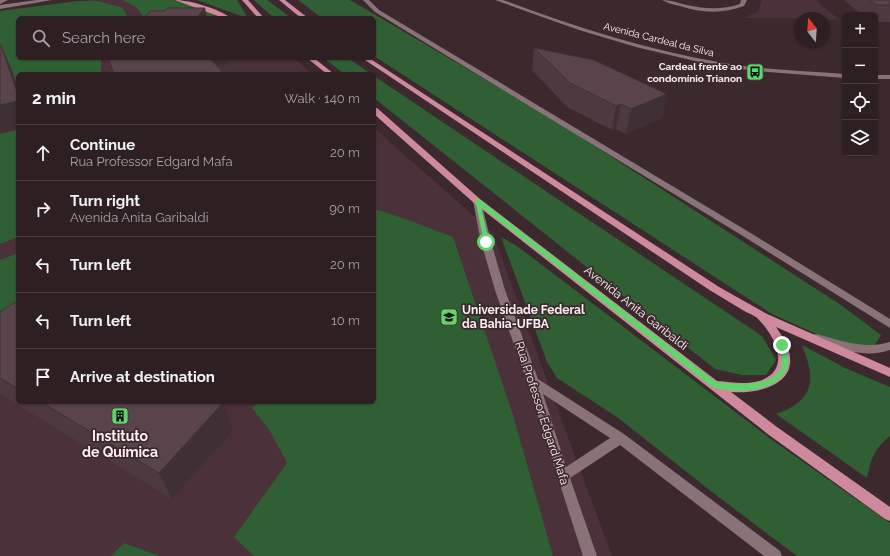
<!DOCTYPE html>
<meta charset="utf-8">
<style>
body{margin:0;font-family:Raleway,sans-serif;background:#35272a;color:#f1f3f6}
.controls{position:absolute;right:12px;top:12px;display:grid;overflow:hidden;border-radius:6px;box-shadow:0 1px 3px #0004}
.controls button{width:36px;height:36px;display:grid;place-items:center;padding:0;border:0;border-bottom:1px solid #483d40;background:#2d1f22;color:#f1f3f6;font:20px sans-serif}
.compass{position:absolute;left:794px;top:12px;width:36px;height:36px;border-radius:50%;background:#2d1f22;box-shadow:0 1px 3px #0004;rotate:343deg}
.stop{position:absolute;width:12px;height:12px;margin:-9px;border:3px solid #5fd56b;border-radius:50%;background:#fff}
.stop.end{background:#5fd56b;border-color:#fff;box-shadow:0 1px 4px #0008}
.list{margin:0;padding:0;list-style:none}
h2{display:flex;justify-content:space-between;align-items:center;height:52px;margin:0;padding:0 16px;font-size:17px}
h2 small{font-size:13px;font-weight:400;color:#a7a2a5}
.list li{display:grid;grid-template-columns:26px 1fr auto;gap:12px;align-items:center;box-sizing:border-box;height:56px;padding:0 16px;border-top:1px solid #483d40}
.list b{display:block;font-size:15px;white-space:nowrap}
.list p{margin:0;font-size:13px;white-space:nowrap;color:#a7a2a5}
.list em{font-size:13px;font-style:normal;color:#a7a2a5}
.icon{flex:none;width:22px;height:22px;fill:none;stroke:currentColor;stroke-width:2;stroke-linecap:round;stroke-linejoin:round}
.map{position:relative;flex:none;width:890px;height:556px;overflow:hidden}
.search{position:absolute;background:#2d1f22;box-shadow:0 1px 3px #0004;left:16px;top:16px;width:360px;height:44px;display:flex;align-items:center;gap:10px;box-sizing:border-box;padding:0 14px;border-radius:6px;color:#a7a2a5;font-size:15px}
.panel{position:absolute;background:#2d1f22;box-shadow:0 1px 3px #0004;left:16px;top:72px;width:360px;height:332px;border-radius:6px}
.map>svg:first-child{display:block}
.built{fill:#4b3139}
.green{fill:#305f33}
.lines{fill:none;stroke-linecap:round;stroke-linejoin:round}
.street{fill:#897378;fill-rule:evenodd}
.secondary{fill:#897378;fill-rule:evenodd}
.primary{fill:#ce899d;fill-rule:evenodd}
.wall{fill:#4c3a40}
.shaded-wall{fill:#3e3034}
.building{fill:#58444a;stroke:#3e3034}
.route{fill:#5fd56b}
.labels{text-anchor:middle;stroke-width:3.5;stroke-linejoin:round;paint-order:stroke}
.far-street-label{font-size:10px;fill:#fdf0f3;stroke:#3c292e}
.far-poi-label{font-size:10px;font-weight:bold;fill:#fdf0f3;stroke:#3c292e;text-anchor:end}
.street-label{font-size:12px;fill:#fdf0f3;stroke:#3c292e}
.poi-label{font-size:12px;font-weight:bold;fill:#fdf0f3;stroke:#3c292e;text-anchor:start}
.near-poi-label{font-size:14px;font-weight:bold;fill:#fdf0f3;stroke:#3c292e}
</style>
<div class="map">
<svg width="890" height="556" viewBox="0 0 890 556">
<rect width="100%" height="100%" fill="#3c292e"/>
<g class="built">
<polygon points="87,0 180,0 204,7 226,18 18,18 18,58 294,58 312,74 18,74 18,402 374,402 374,128 492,232 612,556 0,556 0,11"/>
<polygon points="762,0 816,0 839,20 824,19 824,18 743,18 758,12"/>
</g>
<g class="green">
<polygon points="123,0 173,0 190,4 219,18 144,18 137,8"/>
<polygon points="197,0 237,0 248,18 247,18"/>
<polygon points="254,0 267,0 291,18 274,18"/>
<polygon points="298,0 350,0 556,121 841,305 881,335 872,349 839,344 772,314 374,56 374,18 322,18"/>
<polygon points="78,1 98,1 123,8 128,18 18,18 18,58 101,58 101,74 18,74 18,88 11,68 0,70 0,11"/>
<polygon points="324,58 348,58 371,74 344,74"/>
<polygon points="374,76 762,336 776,360 766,375 742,375 715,369 374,98"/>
<polygon points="18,130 18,237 0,244 0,134"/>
<polygon points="374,209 403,218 453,237 513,415 553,556 254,556 234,537 287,463 270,431 252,408 258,402 374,402 374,289 377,287 374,284"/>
<polygon points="501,237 517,246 775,442 890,523 890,556 797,556 712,492 617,417 557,378 547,362"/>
<polygon points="18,253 18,333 0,345 0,260"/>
<path d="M802,345l43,23 45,19v49c-16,13 -19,23 -23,42l-91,-64c39,-13 40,-35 26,-69z"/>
<polygon points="124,543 160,556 111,556"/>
</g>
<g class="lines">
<g class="street">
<polygon points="0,0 8,0 0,4"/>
<path d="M477,198l4,3 10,41 14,48 33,89 86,55 156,117 2,5h-18l-144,-111 -50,33 27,78h-14l-56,-174 -32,-92 -14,-48 -8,-41zM543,394l67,44 -44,29z"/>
</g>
<g class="secondary">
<polygon points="37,0 52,0 0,9 0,5"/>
<polygon points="363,0 369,0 379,10 744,229 890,319 890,328 738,233 375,12"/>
<path d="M495,0h8c72,27 146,51 221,63 40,7 81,8 121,11v4l-91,-7 -59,-10 -59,-14 -57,-17z"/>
<path d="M662,0c9,0 16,3 25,5 18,4 35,5 53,-1l1,-4h6l-3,6c-22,8 -42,7 -64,0 -6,-1 -13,-3 -18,-6z"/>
<rect x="875" y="75" width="15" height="4"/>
<path d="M816,334c24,6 49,16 74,8v8c-24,9 -54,-2 -78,-9l-1,-3 1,-3z"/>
</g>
<g class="primary">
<path d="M175,0c15,0 44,9 56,18h-8z"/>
<polygon points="242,0 248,0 264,18 258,18"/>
<polygon points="279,0 285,0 308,18 301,18"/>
<polygon points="307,58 314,58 334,74 327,74"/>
<path d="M362,58h7l350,229 48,27 123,54v9l-114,-50c6,9 14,20 14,31 3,29 -37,36 -59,34l46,35 113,80v14l-5,-2 -116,-84 -295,-232 -100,-89v-6h3l103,91 237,182c14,1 28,4 42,0 33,-10 17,-44 0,-61 -3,-4 -9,-6 -13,-8 -12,-7 -23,-14 -35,-21z"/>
</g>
</g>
<g class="wall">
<polygon points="844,0 890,0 890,22 875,22 875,15 862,15"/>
<polygon points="534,48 667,94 662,118 626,134 616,129 612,130 567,107 532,70"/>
<polygon points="107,58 230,58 231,63 217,66 224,74 113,74"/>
<polygon points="18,304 18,402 221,402 233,431 172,499 0,394 0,312"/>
</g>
<g class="shaded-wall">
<polygon points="205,8 207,18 199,18 198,16"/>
<polygon points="1,45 11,68 18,88 18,95"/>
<polygon points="205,58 230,58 231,63 208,68"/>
<polygon points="667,94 662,118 626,134 631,109"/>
<polygon points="18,101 18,128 0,132 0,105"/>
<polygon points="621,104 616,129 612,130 616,106"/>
<polygon points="223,403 233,431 172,499 159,473"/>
</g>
<g class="building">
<polygon points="870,0 890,0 890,5 877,5"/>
<polygon points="168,8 205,8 198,16 200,18 143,18 151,11 164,11"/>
<polygon points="0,45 1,45 18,95 18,101 0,105"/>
<polygon points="534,48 594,60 667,94 631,109 621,104 616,106 570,83"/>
<polygon points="108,58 210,58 224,74 114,74"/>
<polygon points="15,302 18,304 18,389 0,378 0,312"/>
<polygon points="41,402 221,402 223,403 159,473"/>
</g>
<path class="route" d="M475,199h4l237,183c18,2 66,7 66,-22 0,-5 -3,-10 -4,-15l4,-3c4,2 5,8 6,14 1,4 0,7 -1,12 -9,25 -53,26 -75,19l-231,-180 8,35 -5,1z"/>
<defs>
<symbol id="bus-square" viewBox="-11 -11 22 22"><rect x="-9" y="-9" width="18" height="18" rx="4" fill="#5fd56b" stroke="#3c292e"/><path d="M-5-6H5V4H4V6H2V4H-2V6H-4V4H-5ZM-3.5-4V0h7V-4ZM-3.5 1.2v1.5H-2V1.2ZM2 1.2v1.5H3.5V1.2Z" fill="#111"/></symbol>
<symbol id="university-square" viewBox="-11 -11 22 22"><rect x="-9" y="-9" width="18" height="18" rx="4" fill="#5fd56b" stroke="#3c292e"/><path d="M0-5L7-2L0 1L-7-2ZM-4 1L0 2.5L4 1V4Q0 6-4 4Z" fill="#111"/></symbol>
<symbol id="building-square" viewBox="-11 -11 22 22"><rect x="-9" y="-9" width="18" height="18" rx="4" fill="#5fd56b" stroke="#3c292e"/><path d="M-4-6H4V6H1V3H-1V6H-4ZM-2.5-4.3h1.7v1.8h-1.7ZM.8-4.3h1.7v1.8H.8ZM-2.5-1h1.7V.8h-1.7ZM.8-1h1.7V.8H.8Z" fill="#111"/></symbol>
</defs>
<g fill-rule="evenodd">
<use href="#bus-square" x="745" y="62" width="20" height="20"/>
<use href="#university-square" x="439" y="307" width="20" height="20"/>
<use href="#building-square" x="110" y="406" width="20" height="20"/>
</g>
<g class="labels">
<g class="far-street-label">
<text transform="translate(659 39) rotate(14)" y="4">Avenida Cardeal da Silva</text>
</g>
<g class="far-poi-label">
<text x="742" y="70">Cardeal frente ao<tspan x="742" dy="12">condomínio Trianon</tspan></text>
</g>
<g class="street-label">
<text transform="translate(636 308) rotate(38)" y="4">Avenida Anita Garibaldi</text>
<text transform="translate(542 413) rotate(72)" y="4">Rua Professor Edgard Mafa</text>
</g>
<g class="poi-label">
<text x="462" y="314">Universidade Federal<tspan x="462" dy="14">da Bahia-UFBA</tspan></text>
</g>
<g class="near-poi-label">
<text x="120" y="441">Instituto<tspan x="120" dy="16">de Química</tspan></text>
</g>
</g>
</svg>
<div class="controls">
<button>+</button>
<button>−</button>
<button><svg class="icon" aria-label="locate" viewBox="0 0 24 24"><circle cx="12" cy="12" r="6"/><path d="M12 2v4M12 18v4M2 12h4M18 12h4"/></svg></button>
<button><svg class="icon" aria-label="layers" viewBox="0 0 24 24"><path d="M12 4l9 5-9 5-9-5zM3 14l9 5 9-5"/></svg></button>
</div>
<svg class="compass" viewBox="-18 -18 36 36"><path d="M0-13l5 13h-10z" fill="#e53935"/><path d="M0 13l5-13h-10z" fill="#a7a2a5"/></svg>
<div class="stop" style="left:486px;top:242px"></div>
<div class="stop end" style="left:782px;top:345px"></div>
<div class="search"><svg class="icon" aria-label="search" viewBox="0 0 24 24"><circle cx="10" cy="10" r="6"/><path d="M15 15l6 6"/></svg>Search here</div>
<section class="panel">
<h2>2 min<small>Walk · 140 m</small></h2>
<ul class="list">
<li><svg class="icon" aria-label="ahead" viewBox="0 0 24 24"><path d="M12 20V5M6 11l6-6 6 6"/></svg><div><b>Continue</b><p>Rua Professor Edgard Mafa</p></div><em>20 m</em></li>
<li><svg class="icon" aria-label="right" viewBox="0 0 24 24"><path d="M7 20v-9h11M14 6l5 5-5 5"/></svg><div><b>Turn right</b><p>Avenida Anita Garibaldi</p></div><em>90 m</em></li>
<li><svg class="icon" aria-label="left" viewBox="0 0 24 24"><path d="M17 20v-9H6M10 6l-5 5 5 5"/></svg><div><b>Turn left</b></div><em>20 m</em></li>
<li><svg class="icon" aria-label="left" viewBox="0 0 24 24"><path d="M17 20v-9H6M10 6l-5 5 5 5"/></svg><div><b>Turn left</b></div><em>10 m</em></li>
<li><svg class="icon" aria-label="arrive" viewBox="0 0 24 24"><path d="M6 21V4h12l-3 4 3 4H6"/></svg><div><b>Arrive at destination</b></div></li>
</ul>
</section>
</div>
